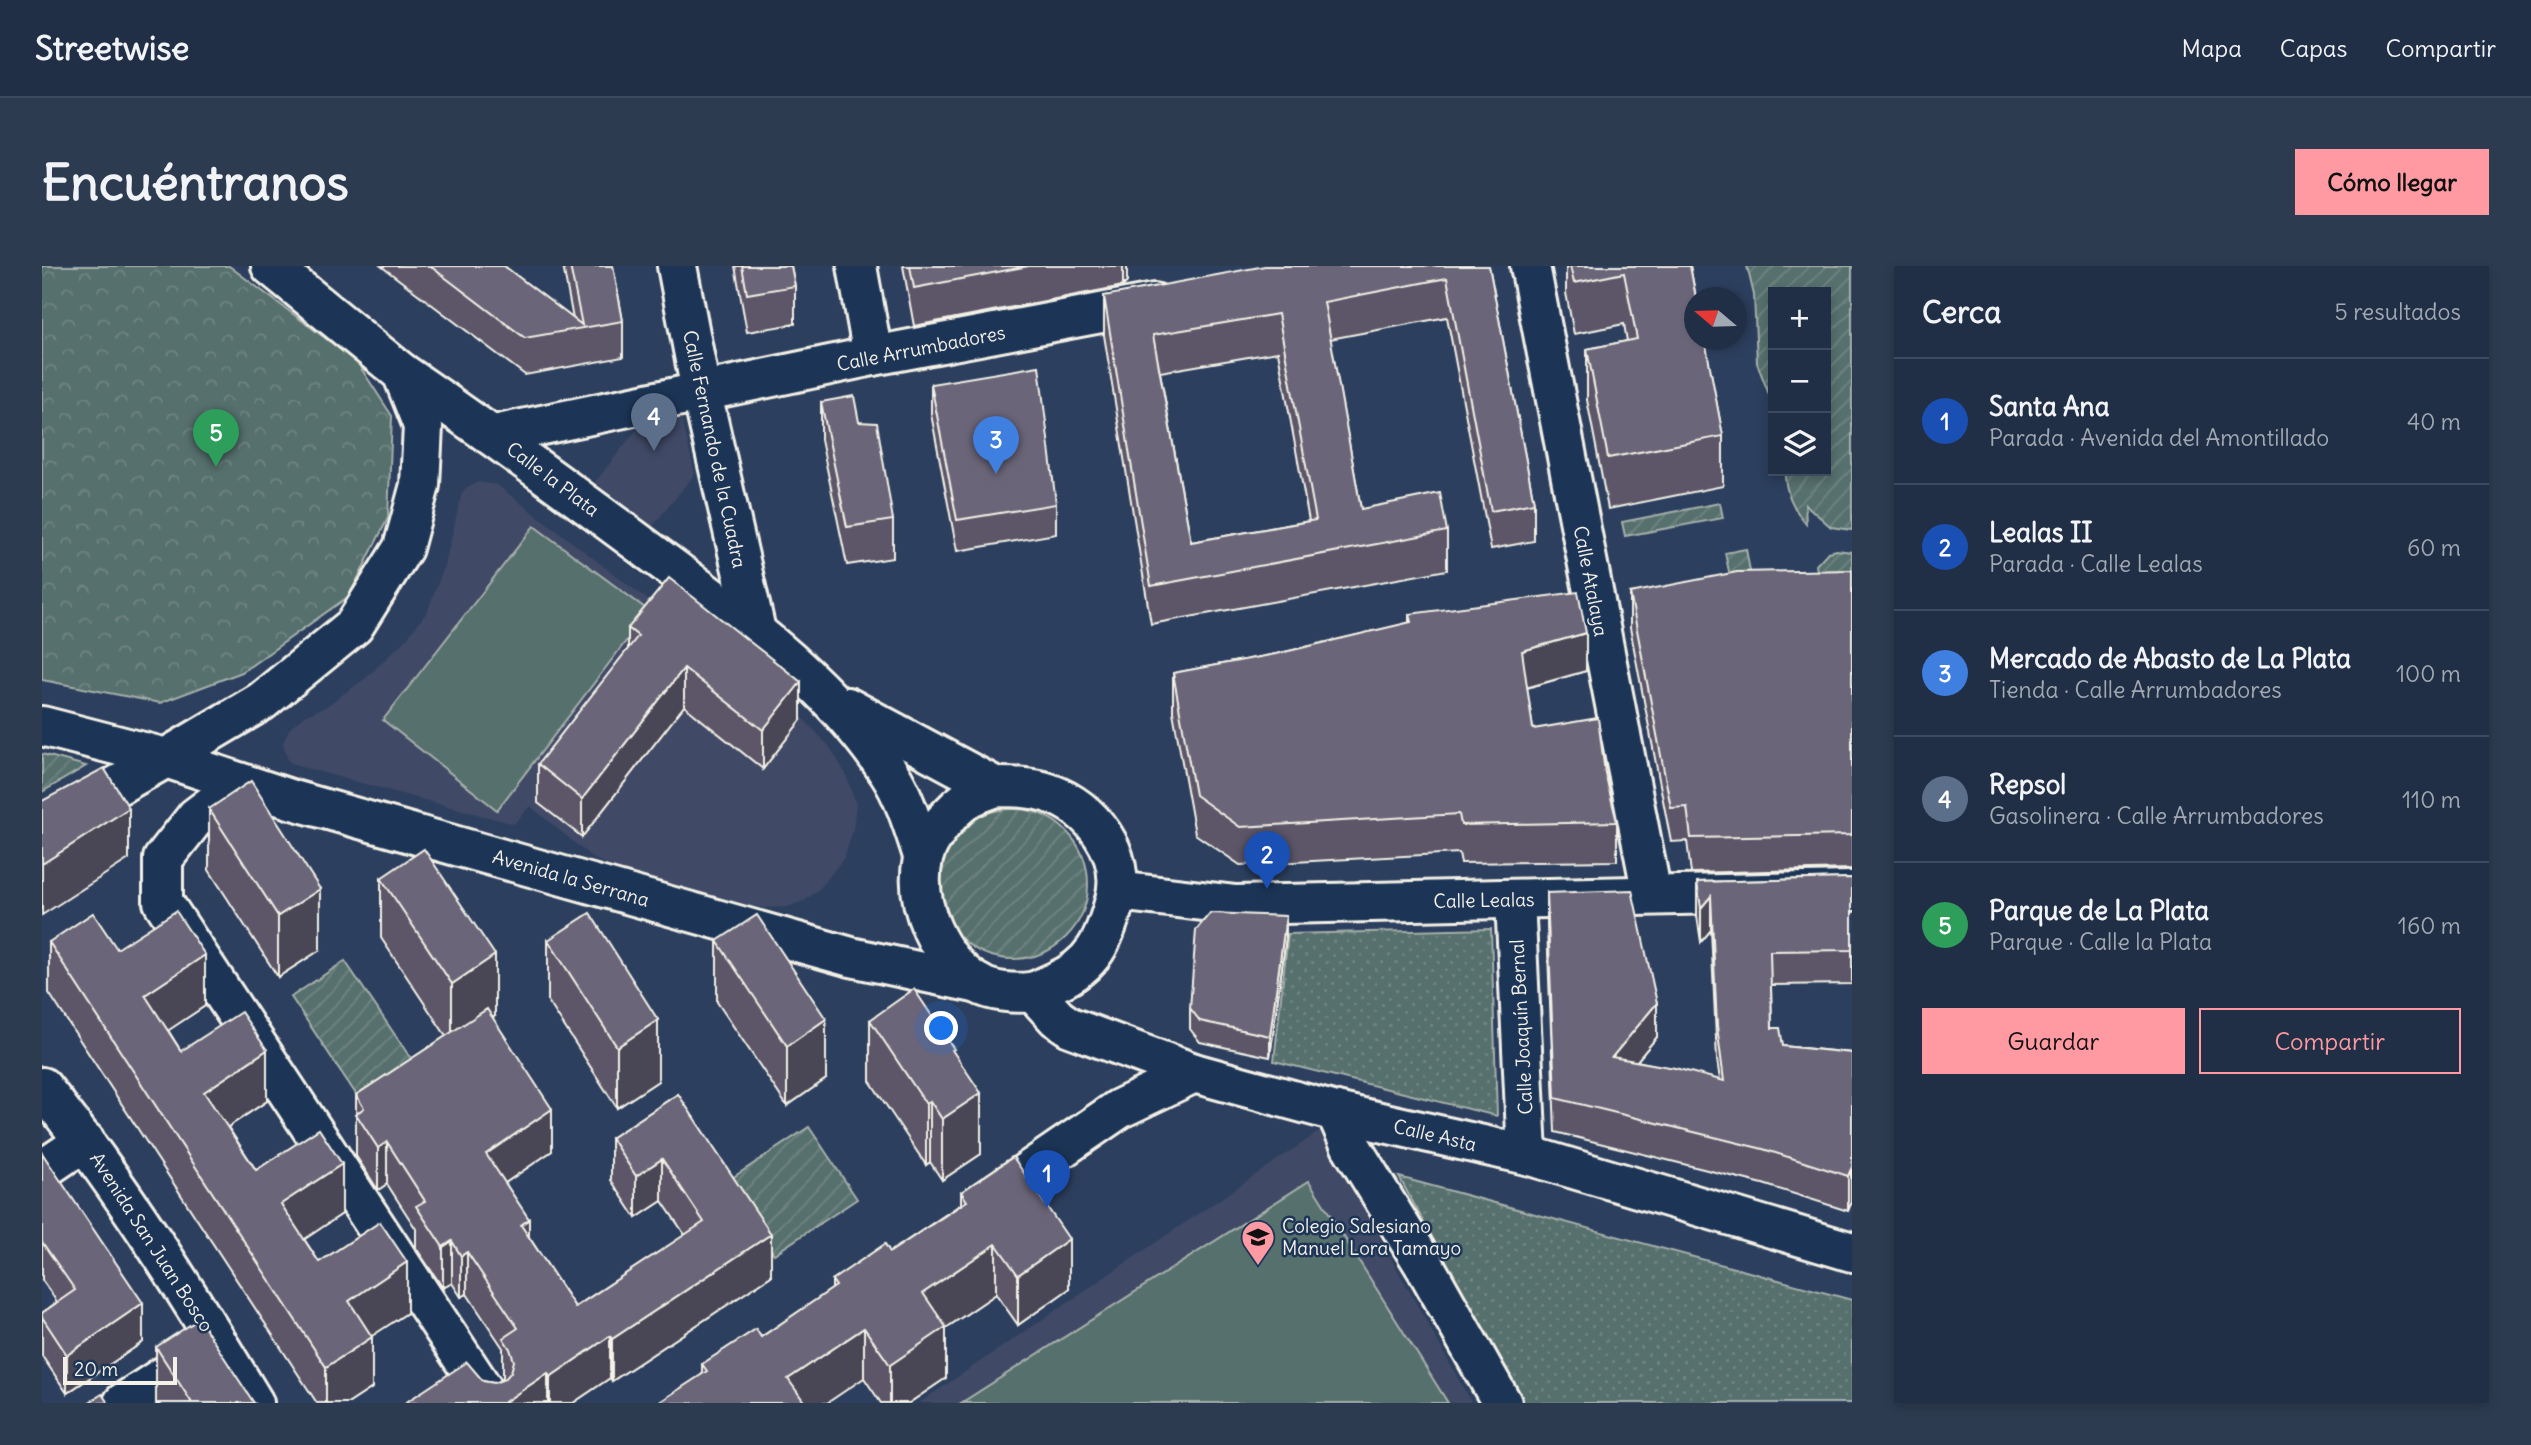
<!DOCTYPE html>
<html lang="es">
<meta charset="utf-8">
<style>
body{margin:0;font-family:Delius,sans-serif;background:#2d3b51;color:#f1f3f6}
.controls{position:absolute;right:21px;top:21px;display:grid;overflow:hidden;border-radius:0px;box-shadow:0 4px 10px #0003}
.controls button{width:63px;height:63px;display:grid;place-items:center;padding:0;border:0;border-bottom:2px solid #3e4a5f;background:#212f46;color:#f1f3f6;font:35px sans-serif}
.compass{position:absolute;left:1642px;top:21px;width:63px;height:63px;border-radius:50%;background:#212f46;box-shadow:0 4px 10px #0003;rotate:289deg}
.scale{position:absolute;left:21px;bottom:18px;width:114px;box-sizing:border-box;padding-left:7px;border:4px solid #f4f1e8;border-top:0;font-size:19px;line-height:24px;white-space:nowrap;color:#f4f1e8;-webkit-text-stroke:5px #1d3557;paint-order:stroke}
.you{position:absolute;left:900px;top:763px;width:24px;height:24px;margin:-18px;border:5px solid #fff;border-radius:50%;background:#1a73e8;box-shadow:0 0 0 10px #1a73e833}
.badge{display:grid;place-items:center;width:46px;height:46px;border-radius:50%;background:#ff9aa2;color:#fff;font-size:23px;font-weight:700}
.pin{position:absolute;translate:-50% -58px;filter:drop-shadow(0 2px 4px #0008)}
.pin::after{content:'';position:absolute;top:37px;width:24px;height:21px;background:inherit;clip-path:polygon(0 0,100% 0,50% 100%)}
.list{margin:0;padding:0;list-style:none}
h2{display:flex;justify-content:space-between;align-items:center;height:91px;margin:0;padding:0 28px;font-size:30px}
h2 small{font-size:23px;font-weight:400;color:#a2a9b3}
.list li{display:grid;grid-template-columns:46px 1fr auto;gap:21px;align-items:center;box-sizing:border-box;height:126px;padding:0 28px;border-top:2px solid #3e4a5f}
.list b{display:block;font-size:26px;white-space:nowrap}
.list p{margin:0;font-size:23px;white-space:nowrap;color:#a2a9b3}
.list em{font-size:23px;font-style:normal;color:#a2a9b3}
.actions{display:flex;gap:14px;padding:21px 28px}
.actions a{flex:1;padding:16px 0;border:2px solid #ff9aa2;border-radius:0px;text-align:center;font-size:24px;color:#ff9aa2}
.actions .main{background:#ff9aa2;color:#111}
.icon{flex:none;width:38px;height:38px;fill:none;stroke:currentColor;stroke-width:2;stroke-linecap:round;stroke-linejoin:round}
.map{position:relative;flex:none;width:1810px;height:1137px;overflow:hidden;border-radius:0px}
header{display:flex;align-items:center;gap:42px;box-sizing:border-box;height:98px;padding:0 35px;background:#212f46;border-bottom:2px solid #3e4a5f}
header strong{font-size:33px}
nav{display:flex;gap:38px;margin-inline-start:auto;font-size:24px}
.intro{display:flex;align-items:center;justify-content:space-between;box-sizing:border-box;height:168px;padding:0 42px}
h1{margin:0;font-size:49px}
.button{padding:18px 32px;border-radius:0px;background:#ff9aa2;color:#111;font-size:24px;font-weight:700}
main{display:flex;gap:42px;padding:0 42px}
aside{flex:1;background:#212f46;border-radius:0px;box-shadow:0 4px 10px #0003}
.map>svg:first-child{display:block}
.built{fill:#3f4a66}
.grass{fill:url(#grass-dots);stroke:#a6b0aa;stroke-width:2}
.park{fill:url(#park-crowns);stroke:#a6b0aa;stroke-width:2}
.garden{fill:url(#garden-furrows);stroke:#a6b0aa;stroke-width:2}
.pitch{fill:#57706d;stroke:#a6b0aa;stroke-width:2}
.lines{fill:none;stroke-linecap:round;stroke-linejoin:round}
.minor-casing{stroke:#f4f1e8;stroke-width:44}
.major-casing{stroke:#f4f1e8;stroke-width:44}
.minor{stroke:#1d3557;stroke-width:38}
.major{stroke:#1d3557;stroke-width:38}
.wall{fill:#5b5767;stroke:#f4f1e8;stroke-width:2;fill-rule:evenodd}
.shaded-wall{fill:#4a4754;stroke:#f4f1e8;stroke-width:2}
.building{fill:#6a6578;stroke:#f4f1e8;stroke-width:2;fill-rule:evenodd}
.labels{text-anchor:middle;stroke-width:5;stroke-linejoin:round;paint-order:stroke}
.street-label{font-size:19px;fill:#f4f1e8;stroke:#1d3557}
.poi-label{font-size:19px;fill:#f4f1e8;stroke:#1d3557;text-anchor:start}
</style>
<header>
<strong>Streetwise</strong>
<nav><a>Mapa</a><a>Capas</a><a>Compartir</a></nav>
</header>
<div class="intro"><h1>Encuéntranos</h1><a class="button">Cómo llegar</a></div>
<main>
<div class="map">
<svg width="1810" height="1137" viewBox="0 0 1810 1137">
<defs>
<pattern id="grass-dots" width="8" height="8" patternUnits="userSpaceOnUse" patternTransform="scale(1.75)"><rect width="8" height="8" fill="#57706d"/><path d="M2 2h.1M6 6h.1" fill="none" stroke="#708582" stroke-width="1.8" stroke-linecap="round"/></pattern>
<pattern id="park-crowns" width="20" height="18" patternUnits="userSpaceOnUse" patternTransform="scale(1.75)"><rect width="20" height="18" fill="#57706d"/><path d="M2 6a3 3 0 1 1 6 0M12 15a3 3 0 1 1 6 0" fill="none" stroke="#708582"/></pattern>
<pattern id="garden-furrows" width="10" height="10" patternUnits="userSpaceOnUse" patternTransform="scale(1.75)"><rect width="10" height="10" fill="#57706d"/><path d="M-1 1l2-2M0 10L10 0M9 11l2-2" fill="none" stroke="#708582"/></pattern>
</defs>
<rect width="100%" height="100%" fill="#2c3f5e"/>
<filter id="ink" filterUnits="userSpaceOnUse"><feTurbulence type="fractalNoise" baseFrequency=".0143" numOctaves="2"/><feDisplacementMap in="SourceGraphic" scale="14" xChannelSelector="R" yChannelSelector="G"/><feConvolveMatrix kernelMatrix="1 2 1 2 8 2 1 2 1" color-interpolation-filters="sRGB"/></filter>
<g filter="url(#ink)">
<g class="built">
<polygon points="640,153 653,208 610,261 553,216 595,163"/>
<polygon points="436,216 455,219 760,451 787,480 803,506 814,538 811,565 802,592 779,621 764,634 746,641 722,642 699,638 579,604 552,593 488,540 472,558 259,501 246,495 241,477 247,463 262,450 283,441 324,412 366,371 386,344 403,298 419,230 423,223"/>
<polygon points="1278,865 1430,1137 877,1137"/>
</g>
<g class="grass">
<polygon points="1449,663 1455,850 1232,795 1246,668"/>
<polygon points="1357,911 1810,1034 1810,1137 1481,1137"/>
</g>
<polygon class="park" points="0,0 187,0 315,96 350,150 346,252 307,330 200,406 118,437 0,414"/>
<g class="garden">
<path d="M1705,0h105v264l-21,-3 -26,-23 1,20c-12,-14 -22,-34 -21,-53h41v-179h-53v113l-16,-42 -3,-68z"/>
<polygon points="1678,237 1681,252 1583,270 1580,256"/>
<polygon points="1704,283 1711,322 1688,310 1683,287"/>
<polygon points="1794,284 1810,286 1810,338 1781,339 1774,299 1786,286"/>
<polygon points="0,488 44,500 0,526"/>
<circle cx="971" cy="618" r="75"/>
<polygon points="303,695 376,803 322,840 249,731"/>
<polygon points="767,861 815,933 732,988 684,916"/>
</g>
<g class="pitch">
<polygon points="492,260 607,345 455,544 341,454"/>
<polygon points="1267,915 1406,1137 919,1137"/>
</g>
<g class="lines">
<defs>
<g id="minor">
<polyline points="635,0 657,115 714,365"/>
<polyline points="815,0 831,90"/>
<polyline points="1488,0 1610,629"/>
<path d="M360,107c85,58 168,119 250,180 87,65 177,128 237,220 16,24 25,56 34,83"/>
<polyline points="452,169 831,90 1112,37"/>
<polyline points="805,441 954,521"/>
<polyline points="199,517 154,551 121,593 121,636 450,1137"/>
<path d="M954,521c18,0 35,0 53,6 43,15 78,61 66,107 -11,40 -21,65 -60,82 -8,3 -16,9 -25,10 -15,2 -38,0 -52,-8 -39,-24 -65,-80 -55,-125 4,-20 30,-52 48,-62 8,-4 17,-7 25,-10z"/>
<polyline points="0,562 124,492 251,534 809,691 937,718"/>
<polyline points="1075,625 1194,639 1810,625"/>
<polyline points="1473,633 1485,889"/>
<polyline points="991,726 1015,752 1028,761 1152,807 1294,846 1485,889 1810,986"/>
<polyline points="1294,846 1309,880 1384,1002 1460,1137"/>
<polyline points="0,904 43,875"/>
<polyline points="940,937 1077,843 1152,807"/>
<polyline points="81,1137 156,1088"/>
</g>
<g id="major">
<polyline points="0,460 124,492 220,435 312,360 361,282 378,219 381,160 360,107 229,0"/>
<path d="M0,821c79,99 147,208 212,316"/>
</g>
</defs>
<use href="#minor" class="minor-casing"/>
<use href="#major" class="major-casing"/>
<use href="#minor" class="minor"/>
<use href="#major" class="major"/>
</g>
<g class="wall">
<polygon points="339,0 462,0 531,53 521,0 571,0 581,55 581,91 483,109"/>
<polygon points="693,0 749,0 753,20 753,58 705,66"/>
<polygon points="861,0 1085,0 1085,16 1081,20 872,60"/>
<path d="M1447,0l45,237v38l-43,8 -44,-232 -117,22 31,170 86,22v39l-296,54 -47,-289v-39zM1236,86l31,169 -118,21 -31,-170z"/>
<polygon points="1524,0 1648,0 1681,170 1681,220 1566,243 1545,134 1545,83 1585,75 1582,58 1532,68 1524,27"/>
<polygon points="889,118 1014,238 1014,268 915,285 889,148"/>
<polygon points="779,136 817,156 851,254 851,292 805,299 779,174"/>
<polygon points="1810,304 1810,603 1649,607 1645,575 1629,576 1588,362 1588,327"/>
<polygon points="1367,348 1544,405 1485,422 1491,463 1563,507 1575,556 1575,595 1419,597 1417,587 1198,599 1153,568 1131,446 1131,407 1234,388 1367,357"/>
<polygon points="586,362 759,454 721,503 642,440 540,571 496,537 496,498 586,383"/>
<polygon points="167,543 278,684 236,711 167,604"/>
<polygon points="339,612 453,750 450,751 510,885 463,917 487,971 533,1041 643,969 620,935 594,952 569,914 569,872 636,828 729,1010 570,1115 568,1112 531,1137 363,1137 441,1115 452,1117 461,1114 461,1082 425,1028 419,1031 410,1017 401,1022 374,982 374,963 345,918 336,924 314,890 314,829 404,770 339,672"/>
<polygon points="1810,612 1810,718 1729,719 1730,762 1741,780 1810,787 1810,938 1809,937 1806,945 1721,918 1513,866 1505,661 1505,627 1615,771 1595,795 1678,814 1675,794 1669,664 1659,676 1655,650 1655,616"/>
<polygon points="1244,671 1228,791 1158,776 1148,763 1148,742"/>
<polygon points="506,674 616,815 575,842 506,735"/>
<polygon points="675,675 784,813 745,840 675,736"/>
<polygon points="7,676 75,683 163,740 126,764 139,785 225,835 186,861 214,904 300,948 262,973 277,996 365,1047 329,1070 330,1122 307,1137 275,1137 7,727"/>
<polygon points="828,754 912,787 939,888 900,914 888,896 884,899 828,815"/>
<polygon points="0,887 101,1076 25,1127 0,1090 0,1047 15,1036 0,1014"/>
<polygon points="919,926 1027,1023 976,1059 954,1028 904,1062 904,1112 867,1137 839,1137 822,1112 660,1108 660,1098 719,1071 790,1023 790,1014 848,986 919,938"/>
<polygon points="114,1081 212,1137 114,1137"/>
</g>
<g class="shaded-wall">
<polygon points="1081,0 1085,0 1085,16 1081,20"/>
<polygon points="1544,367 1544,405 1480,423 1480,385"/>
<polygon points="642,402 642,440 540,571 540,533"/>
<polygon points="759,416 759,454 721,503 721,464"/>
<polygon points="87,542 87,593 0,649 0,598"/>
<polygon points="278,623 278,684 236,711 236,650"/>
<polygon points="1669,630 1669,664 1659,676 1659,642"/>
<polygon points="1244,650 1244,671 1228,791 1228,770"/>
<polygon points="163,689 163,740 103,780 103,729"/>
<polygon points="453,689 453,750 410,778 410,718"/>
<polygon points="1615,737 1615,771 1570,825 1570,791"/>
<polygon points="784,753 784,813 745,840 745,780"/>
<polygon points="616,754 616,815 575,842 575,781"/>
<polygon points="225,784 225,835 162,877 162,826"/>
<polygon points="939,827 939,888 900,914 900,853"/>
<polygon points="888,835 888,896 884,899 884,838"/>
<polygon points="510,843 510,885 444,930 444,888"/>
<polygon points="345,876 345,918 336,924 336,882"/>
<polygon points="620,893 620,935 594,952 594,910"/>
<polygon points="300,898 300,948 239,989 239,938"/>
<polygon points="1809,903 1809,937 1806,945 1806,910"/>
<polygon points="487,953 487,995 479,959"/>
<polygon points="729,968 729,1010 570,1115 570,1073"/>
<polygon points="1027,973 1027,1023 976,1059 976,1009"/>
<polygon points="410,975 410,1017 401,1022 401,981"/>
<polygon points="954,978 954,1028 904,1062 904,1112 867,1137 848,1137 848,1099 881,1027"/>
<polygon points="425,986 425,1028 419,1031 419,990"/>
<polygon points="365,996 365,1047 307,1085 307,1035"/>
<polygon points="101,1037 101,1076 25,1127 25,1089"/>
<polygon points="822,1062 822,1112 785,1137 746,1137 746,1113"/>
<polygon points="568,1070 568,1112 531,1137 508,1137 508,1111"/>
<polygon points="330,1071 330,1122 307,1137 284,1137 284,1101"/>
<polygon points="506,1107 506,1137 461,1137"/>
</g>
<g class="building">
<polygon points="388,0 462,0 540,59 528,0 571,0 581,55 483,72"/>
<polygon points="700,0 749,0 753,20 705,28"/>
<polygon points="868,0 987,0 872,22"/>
<path d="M1223,0h224l45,237 -43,8 -44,-233 -123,24 37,207 79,-16 7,38 -296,55 -47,-290zM1236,48l38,206 -125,22 -38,-207z"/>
<polygon points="1528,0 1648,0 1654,32 1653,32 1653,74 1663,74 1681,170 1566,192 1545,83 1595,73 1582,7 1532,17"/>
<polygon points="997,100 1014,238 915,254 889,118"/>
<polygon points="812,130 817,156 835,157 851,254 805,261 779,136"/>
<polygon points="1810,304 1810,569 1649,572 1645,541 1629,542 1588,327 1695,306"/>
<polygon points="627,312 759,416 721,464 642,402 540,533 496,498 596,370 586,362"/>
<polygon points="1536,326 1544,367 1480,385 1491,463 1556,452 1563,507 1575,556 1419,559 1417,548 1198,561 1153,529 1131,407 1234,388 1369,356 1367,348"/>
<polygon points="62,502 87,542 0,598 0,535"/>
<polygon points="209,515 278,623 236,650 167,543"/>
<polygon points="382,583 453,689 410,718 339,612"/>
<polygon points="1810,612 1810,684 1728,685 1730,762 1738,762 1741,780 1810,787 1810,904 1809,903 1806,910 1721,883 1513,832 1505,627 1590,624 1615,737 1570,791 1633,802 1682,815 1675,760 1669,630 1659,642 1655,616"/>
<polygon points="134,645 163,689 103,729 139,785 199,746 225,784 162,826 214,904 277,863 300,898 239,938 277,996 338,956 365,996 307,1035 330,1071 284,1101 7,676 51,647 75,683"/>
<polygon points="548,647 616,754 575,781 506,674"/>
<polygon points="1168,647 1244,650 1228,770 1158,755 1148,742 1154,664"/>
<polygon points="715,649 784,753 745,780 675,675"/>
<polygon points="872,723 912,783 910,784 939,827 900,853 888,835 884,838 828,754"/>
<polygon points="445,743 510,843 444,888 487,953 479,959 533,1041 662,956 620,893 594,910 569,872 636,828 729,968 570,1073 568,1070 508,1111 506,1107 461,1137 363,1137 425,1096 441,1115 452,1117 463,1113 469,1106 472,1095 468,1083 461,1072 476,1062 425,986 419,990 410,975 401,981 374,940 383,935 345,876 336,882 314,848 322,842 314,829"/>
<polygon points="0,887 101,1037 25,1089 0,1051 0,1047 33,1024 0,976"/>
<polygon points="971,891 1027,973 976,1009 954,978 881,1027 904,1061 848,1099 822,1062 746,1113 763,1137 616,1137 665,1105 660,1098 714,1063 719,1071 794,1020 790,1014 843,978 848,986 925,935 919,926"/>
<polygon points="157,1053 212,1137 150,1137 114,1081"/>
<polygon points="60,1128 66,1137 46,1137"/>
</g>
</g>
<defs>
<symbol id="school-pin" viewBox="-11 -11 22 30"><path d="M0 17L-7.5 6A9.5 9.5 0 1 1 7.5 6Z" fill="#ff9aa2" stroke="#1d3557"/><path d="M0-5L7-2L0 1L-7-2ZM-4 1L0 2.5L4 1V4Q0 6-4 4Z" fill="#111"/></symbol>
</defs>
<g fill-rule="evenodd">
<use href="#school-pin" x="1197" y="952" width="38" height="52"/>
</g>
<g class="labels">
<g class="street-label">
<text transform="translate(879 82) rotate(-11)" y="7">Calle Arrumbadores</text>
<text transform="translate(673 183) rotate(78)" y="7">Calle Fernando de la Cuadra</text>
<text transform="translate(511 213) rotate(37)" y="7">Calle la Plata</text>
<text transform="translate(1549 315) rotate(79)" y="7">Calle Atalaya</text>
<text transform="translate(529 612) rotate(16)" y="7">Avenida la Serrana</text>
<text transform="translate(1442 634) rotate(-1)" y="7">Calle Lealas</text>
<text transform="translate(1479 761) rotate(-93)" y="7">Calle Joaquín Bernal</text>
<text transform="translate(1393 869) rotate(13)" y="7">Calle Asta</text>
<text transform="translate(110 976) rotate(57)" y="7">Avenida San Juan Bosco</text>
</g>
<g class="poi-label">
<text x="1240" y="967">Colegio Salesiano<tspan x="1240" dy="22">Manuel Lora Tamayo</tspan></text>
</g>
</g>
</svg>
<div class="controls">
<button>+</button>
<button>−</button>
<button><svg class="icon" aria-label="layers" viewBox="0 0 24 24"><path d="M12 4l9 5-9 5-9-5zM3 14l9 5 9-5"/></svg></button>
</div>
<svg class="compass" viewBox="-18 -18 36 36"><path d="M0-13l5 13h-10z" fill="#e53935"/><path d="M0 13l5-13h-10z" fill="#a2a9b3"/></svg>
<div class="scale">20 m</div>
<div class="you"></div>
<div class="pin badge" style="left:1005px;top:942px;background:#1a4fb4">1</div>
<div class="pin badge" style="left:1225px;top:623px;background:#1a4fb4">2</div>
<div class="pin badge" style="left:954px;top:208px;background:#3f7fe0">3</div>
<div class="pin badge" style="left:612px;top:185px;background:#5c6f8a">4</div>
<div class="pin badge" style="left:174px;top:201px;background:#2e9e5b">5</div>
</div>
<aside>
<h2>Cerca<small>5 resultados</small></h2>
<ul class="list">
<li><span class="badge" style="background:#1a4fb4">1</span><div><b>Santa Ana</b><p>Parada · Avenida del Amontillado</p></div><em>40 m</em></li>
<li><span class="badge" style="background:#1a4fb4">2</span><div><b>Lealas II</b><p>Parada · Calle Lealas</p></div><em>60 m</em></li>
<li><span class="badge" style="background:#3f7fe0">3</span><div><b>Mercado de Abasto de La Plata</b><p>Tienda · Calle Arrumbadores</p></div><em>100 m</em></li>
<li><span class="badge" style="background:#5c6f8a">4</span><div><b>Repsol</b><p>Gasolinera · Calle Arrumbadores</p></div><em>110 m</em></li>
<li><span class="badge" style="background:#2e9e5b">5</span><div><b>Parque de La Plata</b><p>Parque · Calle la Plata</p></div><em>160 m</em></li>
</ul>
<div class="actions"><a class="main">Guardar</a><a>Compartir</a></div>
</aside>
</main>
